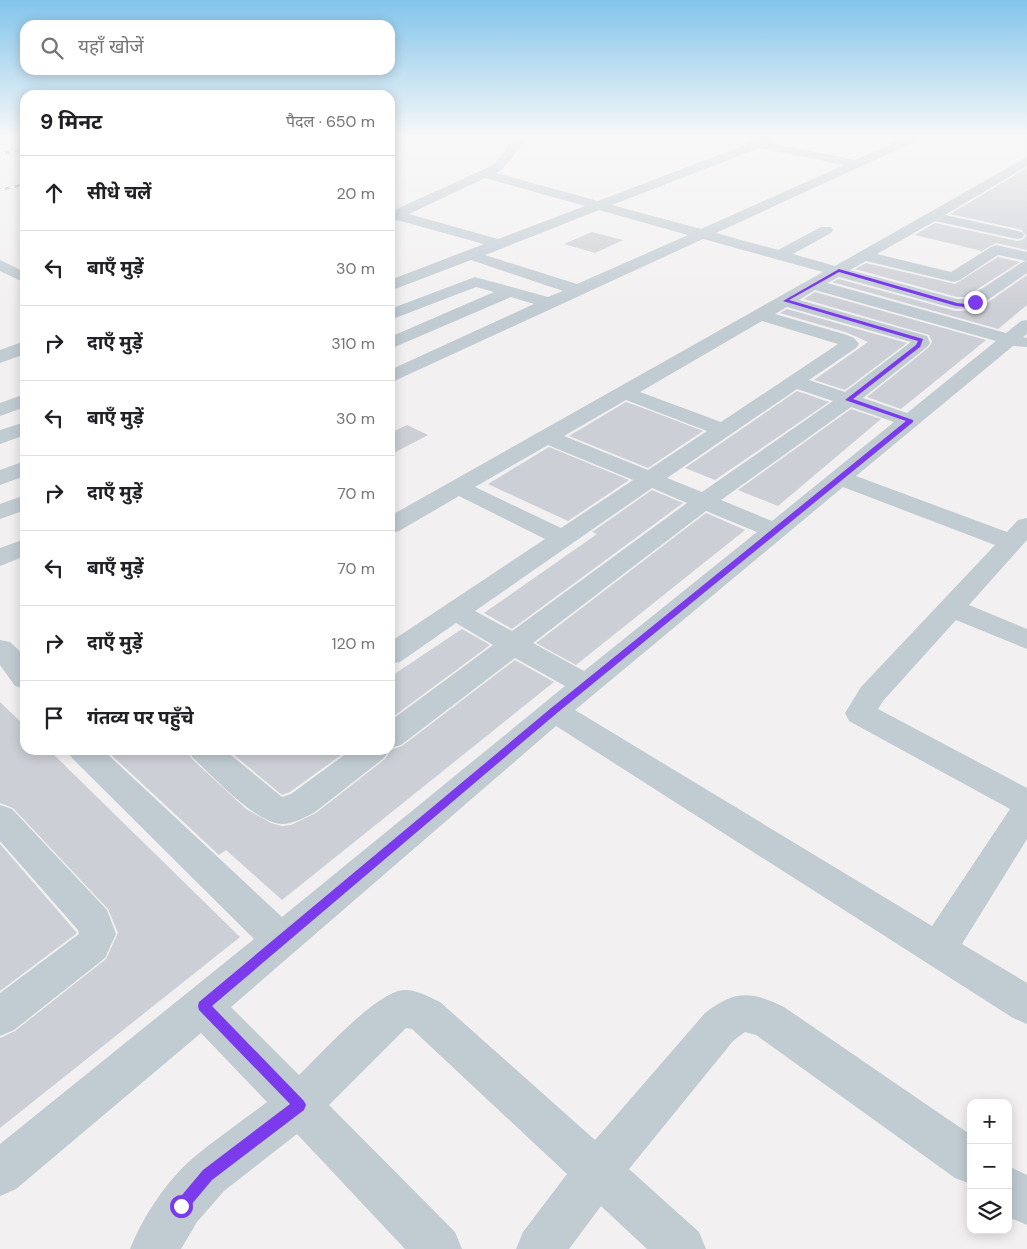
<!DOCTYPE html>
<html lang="hi">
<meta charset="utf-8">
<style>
body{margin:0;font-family:"DM Sans","Noto Sans Devanagari",sans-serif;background:#f6f6f6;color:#202124}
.controls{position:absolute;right:15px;bottom:15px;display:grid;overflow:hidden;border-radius:10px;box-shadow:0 2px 12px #0003}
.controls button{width:45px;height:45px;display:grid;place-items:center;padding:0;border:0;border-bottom:1px solid #e0e0e0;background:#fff;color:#202124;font:25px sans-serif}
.stop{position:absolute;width:15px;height:15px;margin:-11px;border:4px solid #7c3aed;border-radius:50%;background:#fff}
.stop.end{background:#7c3aed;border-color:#fff;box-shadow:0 1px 5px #0008}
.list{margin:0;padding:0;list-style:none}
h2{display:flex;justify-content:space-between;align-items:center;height:65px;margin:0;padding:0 20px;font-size:21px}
h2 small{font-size:16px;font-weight:400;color:#757577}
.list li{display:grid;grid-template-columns:32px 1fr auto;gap:15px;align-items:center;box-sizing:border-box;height:75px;padding:0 20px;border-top:1px solid #e0e0e0}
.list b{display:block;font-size:19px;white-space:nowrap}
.list em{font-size:16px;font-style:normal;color:#757577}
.icon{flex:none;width:28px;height:28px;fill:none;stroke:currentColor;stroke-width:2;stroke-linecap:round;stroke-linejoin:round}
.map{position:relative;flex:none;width:1027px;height:1249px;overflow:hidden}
.search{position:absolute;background:#fff;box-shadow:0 2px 12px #0003;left:20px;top:20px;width:375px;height:55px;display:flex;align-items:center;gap:12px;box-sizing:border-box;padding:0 18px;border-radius:15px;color:#757577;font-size:19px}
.panel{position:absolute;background:#fff;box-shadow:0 2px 12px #0003;left:20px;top:90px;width:375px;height:665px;border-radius:15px}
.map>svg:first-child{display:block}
.building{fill:#cccfd5}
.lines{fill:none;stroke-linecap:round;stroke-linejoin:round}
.minor{fill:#c0cbd2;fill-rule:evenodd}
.rail-casing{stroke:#b2b5ba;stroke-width:2.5}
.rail{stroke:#fff;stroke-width:2;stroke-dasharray:5;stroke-linecap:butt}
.route{fill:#7c3aed}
</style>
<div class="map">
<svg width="1027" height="1249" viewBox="0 0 1027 1249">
<rect width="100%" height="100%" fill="#f2f0f0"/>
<g class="building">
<polygon points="1027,168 1027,250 996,243 982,251 915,235 935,223 1017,241 1022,240 1026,236 1022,230 950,214"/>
<polygon points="592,232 623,240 595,253 564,244"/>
<polygon points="998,257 1020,262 965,297 957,297 855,269 866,263 955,284"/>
<polygon points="1027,275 1027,305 998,329 832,282 839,279 956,311 977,310"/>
<polygon points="815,292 986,340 901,409 867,397 928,348 932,342 929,335 804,299"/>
<polygon points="787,309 907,343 845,390 814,380 868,342 848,333 780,313"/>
<polygon points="797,391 829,402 715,480 685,468"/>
<polygon points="626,402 651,411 703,431 648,468 569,436"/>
<polygon points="851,409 881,419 778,506 738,490"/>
<polygon points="407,425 428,435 390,455 390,433"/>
<polygon points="549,447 629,480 568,521 488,484"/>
<polygon points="652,490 683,503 512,629 484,613 597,534 592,532"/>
<polygon points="706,513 745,530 576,665 536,643"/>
<polygon points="462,629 490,645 390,719 390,677"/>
<polygon points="515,660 554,682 282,900 226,850 219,855 106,750 186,750 192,759 246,809 271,823 282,826 291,825 316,813 385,759 391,750 402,746"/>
<polygon points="0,702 25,726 25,750 49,750 240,937 0,1128 0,1038 15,1031 106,959 118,933 108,909 13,808 0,803"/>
<polygon points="228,750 348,750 290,792 282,795"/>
<polygon points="0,844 77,933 0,991"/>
</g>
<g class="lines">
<g class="minor">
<path d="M517,135h12l-26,34 -7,4 102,28 173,-66h16l-16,8 84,17 57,-25h15l-2,2 -209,96 62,17 43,-23h10l2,3 -2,3 -38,21 42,12 192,-109v9l-82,49 77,17 2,3 -2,3 -5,1 -82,-18 -58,33 74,18 40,-25 5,-2 31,7v21l-51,35 -20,1 -117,-32 -12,6 179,50 15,-12 6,-1v14l-4,3 4,1v9l-14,-1 -157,130 151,56 11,-12 9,-2v22l-58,65 58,24v20l-71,-29 -73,81 -5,8 149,79v51l-65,105 65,39v41l-14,-6 -457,-292 -325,281 68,68c23,-22 75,-81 104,-85 12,-1 27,7 37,12l155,138 110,-127c30,-23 46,-22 79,-6l187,128v49l-16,-6 -199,-143 -11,-3 -12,9 -104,128 70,63 7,17h-59l-46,-43 -32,43h-53l7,-17 44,-58 -155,-145 -6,-1 -77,77 126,127 7,17h-57l-108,-115 -73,57 -27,31 -16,27h-51c13,-32 36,-68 63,-91 24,-20 49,-37 74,-56l-66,-69 -185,156 -16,7v-52l254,-205 -182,-181 -5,-8h36l179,167 283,-231 -50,-28 -114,87 -11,3v-27l103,-76 -37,-22 -56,39 -10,2v-22l155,-103 -86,-43 -60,35 -9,2v-17l433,-244 -120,-33 -313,144v-13l144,-66 -23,-7 -121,52v-12l104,-45 -18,-5 -86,33v-11l85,-32 73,20 15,-6 -92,-31 -81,31v-11l94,-36 -87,-24 -7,2v-10l99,-45 6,-4zM759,148l85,17 -143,64 -89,-24zM485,178l100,28 -87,33 -89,-25zM599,210l89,25 -111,49 -92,-29zM998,255l28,6 -5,2 -55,36h-9l-107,-29 16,-9 88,21 6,-2zM815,290l181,51 -89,72 -44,-15 64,-51 3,-4 -3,-7 -128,-36zM787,307l124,35 -66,50 -36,-12 47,-32 3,-4 -5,-6 -7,-3 -72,-21zM762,321l76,23 -117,78 -81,-30zM797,389l36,12 -131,91 -35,-14zM626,400l81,31 -59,39 -84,-34zM851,407l43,15 -122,99 -51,-21zM548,445l85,35 -72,48 -86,-41zM843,487l152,58 -134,142 -16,26 4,8 161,88 -78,117 -357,-216zM652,488l35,15 -175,128 -37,-20zM706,511l51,21 -173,139 -51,-28z"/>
<polygon points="0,260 25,272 25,283 0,271"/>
<polygon points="25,341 25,354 0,363 0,350"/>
<polygon points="25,394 25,407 0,416 0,403"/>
<polygon points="25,422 25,435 0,444 0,430"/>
<polygon points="25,461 25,476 0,485 0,470"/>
<polygon points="25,495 25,510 0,519 0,504"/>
<polygon points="25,539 25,556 0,566 0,548"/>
<polygon points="0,640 10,642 25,656 25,689 15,686 0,665"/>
<path d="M188,750h37l57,47 9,-3 60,-44h38l-5,8 -69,54c-9,5 -22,12 -33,12 -27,-1 -69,-48 -89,-66z"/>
<polygon points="0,805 12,809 107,910 116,934 105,958 14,1030 0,1036 0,993 79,934 78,930 0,841"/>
<polygon points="1008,1166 1027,1175 1027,1225 1008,1217"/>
</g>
<defs>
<g id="rail">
<polyline points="0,154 25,149"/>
<polyline points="0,190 25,184"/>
</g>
</defs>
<use href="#rail" class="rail-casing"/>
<use href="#rail" class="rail"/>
</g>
<linearGradient id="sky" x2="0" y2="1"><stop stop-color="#82c5eb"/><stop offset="0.44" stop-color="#f9f8f8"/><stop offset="1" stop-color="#f9f8f8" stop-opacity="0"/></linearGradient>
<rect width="1027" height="310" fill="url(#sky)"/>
<polygon class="route" points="839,269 957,303 965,304 975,300 977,302 966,307 956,306 839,272 789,300 923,339 920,347 853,399 913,420 913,422 557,713 212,1006 304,1101 306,1105 304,1110 212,1180 186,1211 181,1213 177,1211 174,1206 177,1201 203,1170 290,1104 199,1010 198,1006 199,1002 550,709 906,421 845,400 916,345 918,341 783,301"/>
</svg>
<div class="controls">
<button>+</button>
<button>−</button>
<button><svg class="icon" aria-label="layers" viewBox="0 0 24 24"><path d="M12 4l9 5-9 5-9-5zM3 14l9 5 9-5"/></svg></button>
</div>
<div class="stop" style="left:181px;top:1206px"></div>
<div class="stop end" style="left:975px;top:302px"></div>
<div class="search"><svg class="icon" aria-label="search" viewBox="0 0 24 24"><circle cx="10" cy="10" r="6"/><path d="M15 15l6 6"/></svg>यहाँ खोजें</div>
<section class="panel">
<h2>9 मिनट<small>पैदल · 650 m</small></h2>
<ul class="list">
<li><svg class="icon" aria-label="ahead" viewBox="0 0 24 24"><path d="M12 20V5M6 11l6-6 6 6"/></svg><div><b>सीधे चलें</b></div><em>20 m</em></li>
<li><svg class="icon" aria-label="left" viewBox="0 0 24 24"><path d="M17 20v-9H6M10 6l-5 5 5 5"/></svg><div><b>बाएँ मुड़ें</b></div><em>30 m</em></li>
<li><svg class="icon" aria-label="right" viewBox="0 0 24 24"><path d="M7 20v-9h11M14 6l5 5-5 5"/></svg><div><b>दाएँ मुड़ें</b></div><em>310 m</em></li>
<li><svg class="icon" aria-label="left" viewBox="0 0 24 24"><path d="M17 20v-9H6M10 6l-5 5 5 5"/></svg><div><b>बाएँ मुड़ें</b></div><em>30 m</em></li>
<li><svg class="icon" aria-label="right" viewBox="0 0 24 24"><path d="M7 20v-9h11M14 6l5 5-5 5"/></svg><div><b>दाएँ मुड़ें</b></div><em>70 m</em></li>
<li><svg class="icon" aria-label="left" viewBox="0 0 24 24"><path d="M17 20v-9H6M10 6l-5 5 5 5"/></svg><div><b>बाएँ मुड़ें</b></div><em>70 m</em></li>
<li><svg class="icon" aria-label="right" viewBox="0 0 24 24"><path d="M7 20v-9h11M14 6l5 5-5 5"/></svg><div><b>दाएँ मुड़ें</b></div><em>120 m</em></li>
<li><svg class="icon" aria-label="arrive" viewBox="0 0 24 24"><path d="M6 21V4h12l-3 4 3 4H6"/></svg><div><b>गंतव्य पर पहुँचे</b></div></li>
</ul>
</section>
</div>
